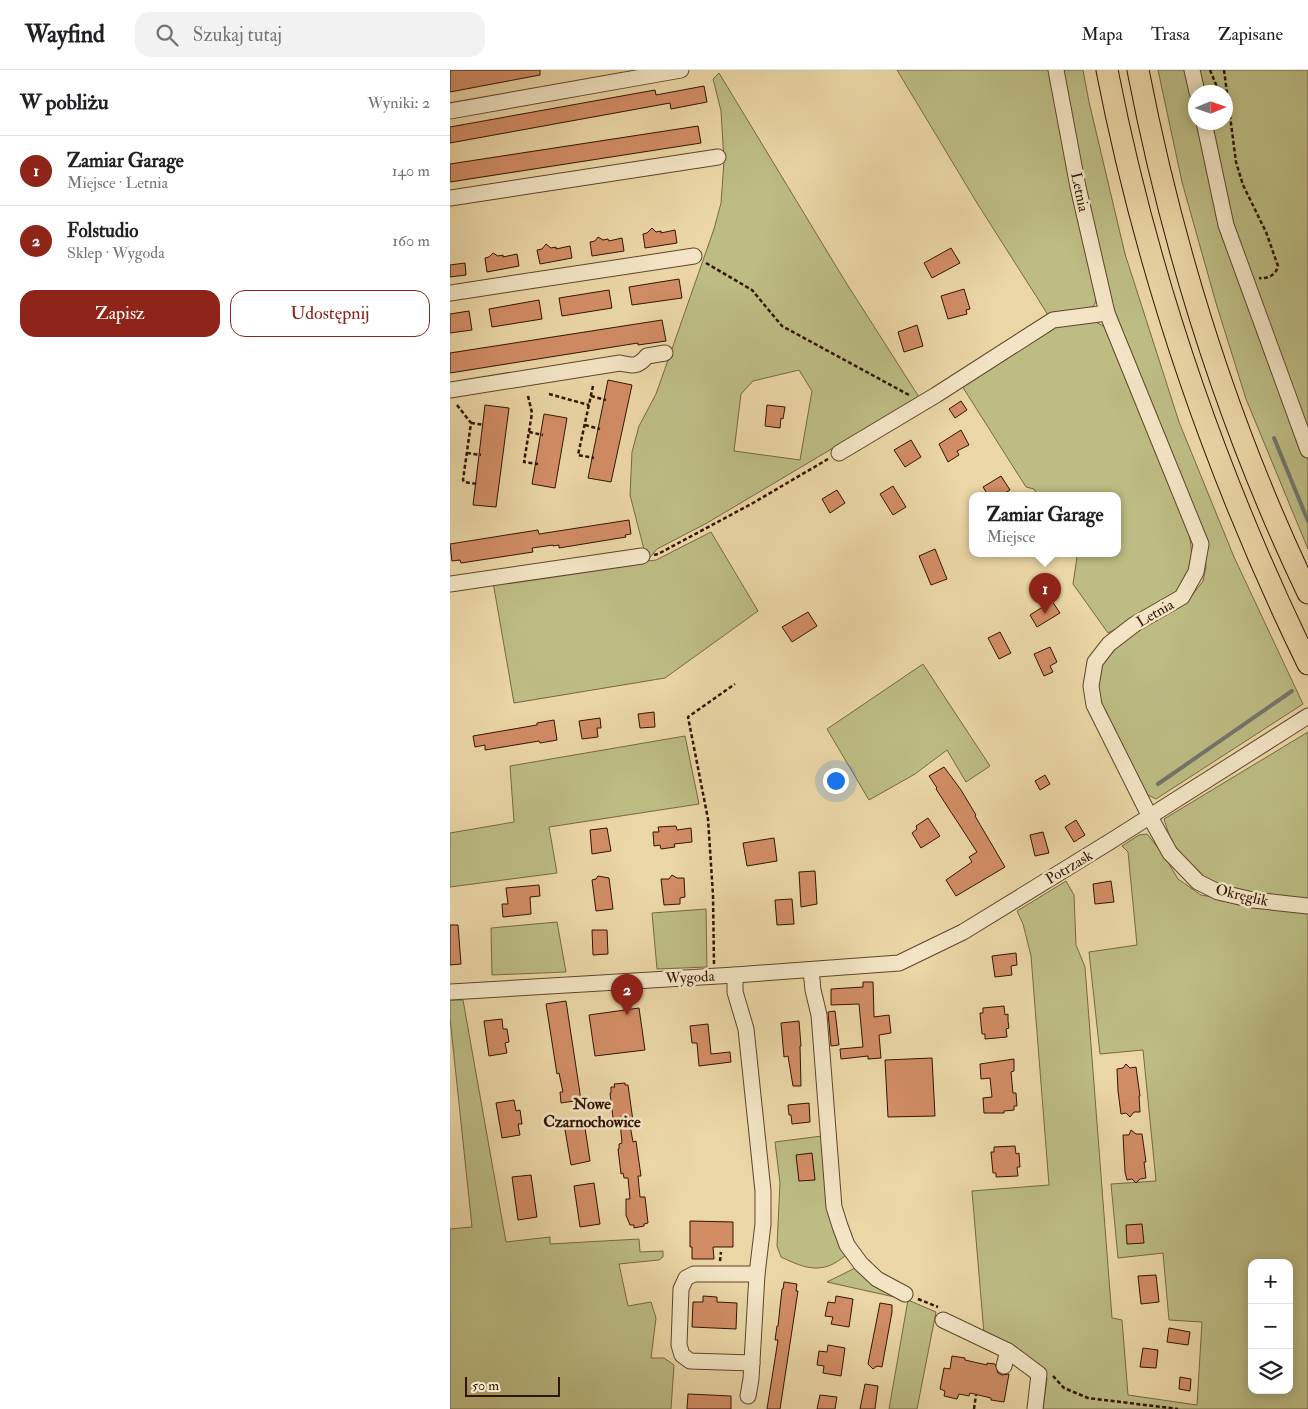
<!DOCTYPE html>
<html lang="pl">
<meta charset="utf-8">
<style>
body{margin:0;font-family:"IM FELL Double Pica",serif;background:#f2f2f2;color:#202124}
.controls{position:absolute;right:15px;bottom:15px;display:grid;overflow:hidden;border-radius:10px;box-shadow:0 2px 12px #0003}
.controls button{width:45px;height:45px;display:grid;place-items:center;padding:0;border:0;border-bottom:1px solid #e0e0e0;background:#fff;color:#202124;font:25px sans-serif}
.compass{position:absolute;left:738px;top:15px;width:45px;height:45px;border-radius:50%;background:#fff;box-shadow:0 2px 12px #0003;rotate:88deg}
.scale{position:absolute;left:15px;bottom:12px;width:95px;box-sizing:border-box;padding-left:5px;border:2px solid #321302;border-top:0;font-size:14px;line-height:18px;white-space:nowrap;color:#321302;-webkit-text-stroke:4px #f2e4c4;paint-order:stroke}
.you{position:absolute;left:385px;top:710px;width:18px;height:18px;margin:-12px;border:4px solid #fff;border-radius:50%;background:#1a73e8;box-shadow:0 0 0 8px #1a73e833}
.badge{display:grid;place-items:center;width:32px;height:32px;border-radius:50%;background:#8f2418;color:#fff;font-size:16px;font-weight:700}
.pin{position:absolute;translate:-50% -41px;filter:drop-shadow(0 1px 2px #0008)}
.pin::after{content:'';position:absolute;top:26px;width:18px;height:15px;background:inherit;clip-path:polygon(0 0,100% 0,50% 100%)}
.popup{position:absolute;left:519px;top:422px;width:152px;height:65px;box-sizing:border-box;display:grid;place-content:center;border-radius:10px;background:#fff;filter:drop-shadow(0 1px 4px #0005);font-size:16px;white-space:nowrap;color:#757577}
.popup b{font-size:19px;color:#202124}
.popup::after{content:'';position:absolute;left:50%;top:100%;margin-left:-10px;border:10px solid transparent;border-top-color:#fff}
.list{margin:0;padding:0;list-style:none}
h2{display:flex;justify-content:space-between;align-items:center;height:65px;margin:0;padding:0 20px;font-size:21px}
h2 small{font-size:16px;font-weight:400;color:#757577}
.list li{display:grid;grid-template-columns:32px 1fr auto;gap:15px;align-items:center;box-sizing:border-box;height:70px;padding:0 20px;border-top:1px solid #e0e0e0}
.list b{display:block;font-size:19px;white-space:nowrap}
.list p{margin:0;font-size:16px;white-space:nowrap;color:#757577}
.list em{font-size:16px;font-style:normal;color:#757577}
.actions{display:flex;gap:10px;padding:15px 20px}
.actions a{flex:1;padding:11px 0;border:1px solid #8f2418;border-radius:15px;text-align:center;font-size:18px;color:#8f2418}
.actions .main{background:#8f2418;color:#fff}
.icon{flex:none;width:28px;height:28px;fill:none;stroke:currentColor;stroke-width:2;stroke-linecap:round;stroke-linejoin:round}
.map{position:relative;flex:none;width:858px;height:1339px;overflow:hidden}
header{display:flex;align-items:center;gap:30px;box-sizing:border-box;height:70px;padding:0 25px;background:#fff;border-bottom:1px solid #e0e0e0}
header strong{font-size:24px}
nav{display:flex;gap:28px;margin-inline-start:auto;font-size:18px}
.search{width:350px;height:45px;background:#f2f2f2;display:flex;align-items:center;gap:12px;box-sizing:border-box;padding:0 18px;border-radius:15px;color:#757577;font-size:19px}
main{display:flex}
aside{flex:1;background:#fff}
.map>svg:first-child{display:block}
.green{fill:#bcbc83;stroke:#776842;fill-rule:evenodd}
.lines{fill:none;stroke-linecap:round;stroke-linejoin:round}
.stream{stroke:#73756c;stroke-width:4}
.building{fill:#d28d65;stroke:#321302}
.minor-casing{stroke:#60442b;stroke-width:17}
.highway-casing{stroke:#321302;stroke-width:23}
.path{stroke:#321302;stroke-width:2.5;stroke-dasharray:4 2.5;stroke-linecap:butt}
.minor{stroke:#f2e4c4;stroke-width:15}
.highway{stroke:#ebd6a5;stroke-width:21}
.labels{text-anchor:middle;stroke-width:5;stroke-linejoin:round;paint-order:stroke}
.street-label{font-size:15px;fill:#321302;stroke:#f2e4c4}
.neighbourhood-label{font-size:16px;font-weight:bold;fill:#321302;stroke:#f2e4c4}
</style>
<header>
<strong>Wayfind</strong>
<div class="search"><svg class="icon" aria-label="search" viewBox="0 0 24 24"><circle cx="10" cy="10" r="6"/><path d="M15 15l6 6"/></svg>Szukaj tutaj</div>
<nav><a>Mapa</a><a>Trasa</a><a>Zapisane</a></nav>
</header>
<main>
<aside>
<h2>W pobliżu<small>Wyniki: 2</small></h2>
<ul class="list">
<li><span class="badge">1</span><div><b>Zamiar Garage</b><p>Miejsce · Letnia</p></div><em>140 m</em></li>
<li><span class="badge">2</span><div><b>Folstudio</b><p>Sklep · Wygoda</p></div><em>160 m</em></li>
</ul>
<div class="actions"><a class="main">Zapisz</a><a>Udostępnij</a></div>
</aside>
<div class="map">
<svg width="858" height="1339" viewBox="0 0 858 1339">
<rect width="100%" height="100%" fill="#ebd6a5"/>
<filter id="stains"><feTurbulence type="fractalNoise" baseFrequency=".004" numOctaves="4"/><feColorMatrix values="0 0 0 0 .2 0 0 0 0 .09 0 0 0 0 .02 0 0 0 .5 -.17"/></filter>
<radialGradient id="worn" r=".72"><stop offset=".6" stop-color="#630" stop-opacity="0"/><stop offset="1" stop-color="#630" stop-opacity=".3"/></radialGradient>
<g class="green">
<polygon points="447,0 603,0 647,220 645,234 639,240 600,248 527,133"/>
<polygon points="612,0 633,0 639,32 675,184 729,352 784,487 853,634 706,729 694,723 648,632 647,604 659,580 673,568 740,528 753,511 756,497 754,477 662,236 649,188"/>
<polygon points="708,0 739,0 745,31 746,52 750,53 772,158 858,390 858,479 796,329 766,233 732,112"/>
<polygon points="746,0 858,0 858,364 776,145 758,53 776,52 776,22 751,22"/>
<path d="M269,3l126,208 74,116 -212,126 -50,26 -10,12 9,-1 55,-28 47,79 -93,67 -151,25 -21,-121 154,-21 -17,-66 2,-43 7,-26 17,-32 11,-31 47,-134 7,-26 3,-42 -3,-50 -8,-32zM349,300l13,21 -12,69 -66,-9 7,-57 12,-13z"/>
<path d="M642,250l15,8 79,193c3,13 7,28 5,42 -6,38 -53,54 -83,70l-35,-49 4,-27 -3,-4h44v-58h-80l-4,-6 -8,-2 -64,-101 99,-64z"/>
<polygon points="473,594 540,696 516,712 497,680 465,704 419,730 377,659"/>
<polygon points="858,662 858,830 798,822 761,814 742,799 721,771 714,749"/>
<polygon points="235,666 249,734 99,757 107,803 0,817 0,763 64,752 60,696"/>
<path d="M697,764l16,20 15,25 23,16 46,8 61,6v500h-265l4,-31 -44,-35 -19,-9 -12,-143 77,-6 -18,-229 -8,-32 -6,-13 49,-30 8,14 2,50 9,22 27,351 10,2 6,75 69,10 5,-83 -33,-2 -6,-67 -45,5 -7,-74 45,-3 -13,-131 -43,4 -11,-102 48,-7 -9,-93 -6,-6 17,-11zM802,1193h37v127h-37z"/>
<polygon points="256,839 257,897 207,899 202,843"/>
<polygon points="107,852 116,902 42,905 41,858"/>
<polygon points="0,930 13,930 56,1172 100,1167 100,1174 189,1169 190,1182 213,1181 213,1187 209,1190 169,1194 178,1236 201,1232 206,1248 201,1288 214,1288 224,1295 221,1339 0,1339 0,1159 22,1157 0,948"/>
<path d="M372,1066l24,119c-23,20 -40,14 -65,2l-4,-11 3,-63 -5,-41z"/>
<polygon points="405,1198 449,1228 377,1212"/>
<polygon points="458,1230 486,1242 467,1339 439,1339"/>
</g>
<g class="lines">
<g class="stream">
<polyline points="824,368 858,451"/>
<polyline points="708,714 842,621"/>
</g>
</g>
<g class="building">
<polygon points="0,0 90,0 90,5 0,22"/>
<polygon points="254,16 257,32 221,39 220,33 0,73 0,57 205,20 206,25"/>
<polygon points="248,56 251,73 0,112 0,94"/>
<polygon points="202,158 206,162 211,161 211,163 225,160 227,173 195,178 193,164 197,163"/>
<polygon points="148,167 153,170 158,169 159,171 172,168 174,181 142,186 140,172 145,171"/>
<polygon points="96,174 101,178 106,177 106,179 120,176 122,188 90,194 87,180 92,179"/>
<polygon points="501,178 510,193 482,208 474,193"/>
<polygon points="43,183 48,186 53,185 53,187 67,184 69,196 37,202 35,188 39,187"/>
<polygon points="15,193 16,205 0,207 0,195"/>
<polygon points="229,209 232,228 182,235 179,217"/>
<polygon points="514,219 520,239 516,240 517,244 498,249 491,226"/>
<polygon points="159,220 162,238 112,246 109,228"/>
<polygon points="89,230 92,249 42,257 39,239"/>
<polygon points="19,241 22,260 0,263 0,244"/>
<polygon points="212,250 216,271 188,275 188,273 0,303 0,283"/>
<polygon points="467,255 473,276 454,282 448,262"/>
<polygon points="158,310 182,315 161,412 138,408"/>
<polygon points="511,331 517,340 505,348 499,339"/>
<polygon points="35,335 59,338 46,437 23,435"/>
<polygon points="317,335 335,337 333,349 331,348 330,358 315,356"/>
<polygon points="94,344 117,348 105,418 82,414"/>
<polygon points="511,360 519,375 507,381 509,385 498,392 489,374"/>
<polygon points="461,370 471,387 455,397 444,380"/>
<polygon points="551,406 560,420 552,425 538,425 533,417"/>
<polygon points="443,416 456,437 443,445 430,424"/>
<polygon points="387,420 395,433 380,443 372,429"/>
<polygon points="179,450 181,464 175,465 176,467 109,478 109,475 103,476 103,475 82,478 83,482 11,493 10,490 2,491 0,474 88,460 89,464"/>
<polygon points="485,479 497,509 481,515 469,486"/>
<polygon points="602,531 610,543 587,557 580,545"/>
<polygon points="358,542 367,556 342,572 332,557"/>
<polygon points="550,562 561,583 549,589 538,568"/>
<polygon points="600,577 607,592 600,596 603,602 594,606 584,584"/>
<polygon points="204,642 205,657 190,658 188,644"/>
<polygon points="150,648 151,658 147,658 148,667 132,669 129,651"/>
<polygon points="104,650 107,670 90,673 89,671 35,680 35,675 25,677 23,666 87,655 87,653"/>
<polygon points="494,697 511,720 526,745 525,746 555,797 506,826 496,810 522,792 519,787 527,782 486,719 487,718 479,706"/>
<polygon points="595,705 600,714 590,720 585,711"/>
<polygon points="478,748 490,766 471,778 462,763 467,759 466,756"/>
<polygon points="626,750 635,765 624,772 615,757"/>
<polygon points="226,756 227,760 241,758 242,772 224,774 225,777 211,779 210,775 204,776 203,762 209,762 208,757"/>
<polygon points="157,758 161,781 142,784 140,760"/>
<polygon points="593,762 599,783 585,786 580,765"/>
<polygon points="324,768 327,791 297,796 293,773"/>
<polygon points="365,801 367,834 351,837 349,802"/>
<polygon points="222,805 227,808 234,808 235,827 230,828 230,834 214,835 211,809 219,809"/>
<polygon points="148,806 159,808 163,839 146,841 142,810 146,809"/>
<polygon points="661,811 664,832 645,834 643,814"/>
<polygon points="89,815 90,826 80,827 81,844 53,847 52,834 58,834 56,818"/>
<polygon points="342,829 344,854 327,855 325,830"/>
<polygon points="0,855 8,855 11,894 0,895"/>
<polygon points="142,860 157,860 158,884 143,885"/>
<polygon points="566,883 567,895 561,896 562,905 545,907 542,886"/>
<polygon points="413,912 423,912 424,947 439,945 441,963 429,965 431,988 418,989 418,986 391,989 390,979 413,977 409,934 381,935 381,919 413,917"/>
<polygon points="116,931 131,1030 111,1033 110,1022 113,1022 109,1003 107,1004 96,934"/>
<polygon points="554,936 555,945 558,944 558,951 559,958 556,959 557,967 535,969 535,964 532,964 531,954 530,943 533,943 533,938"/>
<polygon points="189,938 195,980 145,986 139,945"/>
<polygon points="385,941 389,975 381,976 378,942"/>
<polygon points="52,949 53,959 57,959 58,965 59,972 55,973 57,983 39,986 34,951"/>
<polygon points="349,951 351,976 350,976 351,1016 343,1016 338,986 334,987 331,953"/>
<polygon points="258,954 261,984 280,982 281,992 249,996 247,973 242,973 240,956"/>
<polygon points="482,988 485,1046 438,1047 435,990"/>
<polygon points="564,989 564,1001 561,1002 563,1023 566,1023 567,1036 564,1036 564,1040 554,1041 554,1043 534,1043 533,1028 542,1027 540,1008 531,1009 530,994"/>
<polygon points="676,994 680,998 686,997 690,1026 689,1026 690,1042 684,1042 680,1047 676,1043 671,1044 668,1021 667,999 673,998"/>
<polygon points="175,1013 175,1015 178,1015 183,1051 180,1051 181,1061 183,1072 186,1071 191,1106 188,1106 190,1127 195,1127 198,1153 194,1154 194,1156 184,1158 184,1155 180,1155 176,1145 176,1129 180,1129 178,1108 174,1108 173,1103 171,1104 168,1079 169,1079 169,1074 172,1073 170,1052 166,1053 165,1048 163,1048 160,1023 161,1023 161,1017 165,1017 164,1014"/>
<polygon points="64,1030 66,1041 70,1040 72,1054 68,1054 70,1065 52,1068 46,1033"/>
<polygon points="359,1033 360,1052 342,1054 341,1045 339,1045 338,1035"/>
<polygon points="134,1051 140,1091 121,1095 114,1054"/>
<polygon points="681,1060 686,1064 692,1064 696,1092 694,1092 696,1108 690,1109 686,1113 682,1109 677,1110 675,1102 673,1065 679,1065"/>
<polygon points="565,1076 566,1084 569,1083 570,1097 567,1097 568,1106 546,1107 546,1103 543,1103 541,1082 544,1082 544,1077"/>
<polygon points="362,1083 365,1110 349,1111 346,1085"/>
<polygon points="81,1105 87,1147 68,1150 62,1107"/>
<polygon points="144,1113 150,1154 130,1157 124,1116"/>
<polygon points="240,1151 283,1152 283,1177 263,1177 264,1189 242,1189 242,1177 240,1177"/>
<polygon points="692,1154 694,1173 677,1174 676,1155"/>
<polygon points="706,1205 709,1232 691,1234 688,1206"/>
<polygon points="334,1212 347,1214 346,1221 348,1221 330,1339 317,1339 328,1270 325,1270 327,1256 328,1256 332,1219 333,1219"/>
<polygon points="253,1226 267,1227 267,1232 287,1233 286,1259 242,1257 243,1232 253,1232"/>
<polygon points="386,1226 403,1229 399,1257 381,1254 383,1247 375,1246 378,1232 385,1233"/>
<polygon points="430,1233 442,1235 442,1242 432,1297 427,1296 423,1299 418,1294"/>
<polygon points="719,1258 740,1262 738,1275 717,1272"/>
<polygon points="378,1275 395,1278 391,1306 373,1303 374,1296 367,1295 369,1281 377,1282"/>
<polygon points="693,1278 708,1280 706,1298 690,1297"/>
<polygon points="502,1286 515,1288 515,1290 537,1295 537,1293 545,1294 548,1303 552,1305 559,1304 554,1332 541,1330 541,1328 520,1323 519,1326 509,1324 507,1329 494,1326 495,1321 490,1319 494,1298 500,1299"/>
<polygon points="730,1307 741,1309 740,1321 729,1319"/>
<polygon points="415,1314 428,1316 425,1339 410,1339"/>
<polygon points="238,1324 281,1326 281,1339 237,1339"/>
<polygon points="370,1325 387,1327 385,1339 367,1339"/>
</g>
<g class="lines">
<defs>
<g id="minor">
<polyline points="606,0 628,117 657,243 751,474 746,502 732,527 685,554 659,574 645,592 641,616 644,635 700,747 720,783 748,812 768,822 803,830 858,836"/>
<polyline points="742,0 747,22"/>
<polyline points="0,41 231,0"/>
<polyline points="754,52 776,155 858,380"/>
<polyline points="0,128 268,87"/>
<polyline points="0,223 244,186"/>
<path d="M0,320l170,-27c13,3 18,4 27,-7l18,-3"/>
<polyline points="389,383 486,325 603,250 657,243"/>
<polyline points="0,514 192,486"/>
<polyline points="361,900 363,920 369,945 384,1137 390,1156 397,1175 411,1194 427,1209 455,1224"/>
<polyline points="285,905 285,922 296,959 313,1121 313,1154 307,1204 301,1309 298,1326"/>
<polyline points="0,922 285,905 449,893 513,862 661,771 858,646"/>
<polyline points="493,1250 558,1281 589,1304 585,1339"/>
<polyline points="302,1293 240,1291 232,1285 229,1275 231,1219 236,1208 244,1204 307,1204"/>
<polyline points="554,1296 558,1281"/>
</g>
<g id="highway">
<path d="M657,0c41,209 108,403 201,594"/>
<path d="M688,0c35,180 91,358 170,523"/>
</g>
</defs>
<use href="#minor" class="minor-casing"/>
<use href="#highway" class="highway-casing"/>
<g class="path">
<polyline points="760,0 769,22"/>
<path d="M774,0l12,92 7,23 23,47 12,34c-2,9 -10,13 -19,12"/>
<polyline points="256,193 302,220 332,256 459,325"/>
<polyline points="143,316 128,385 144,388"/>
<polyline points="99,324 139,335"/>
<polyline points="78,326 82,343 74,392 88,394"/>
<polyline points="141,326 156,330"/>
<polyline points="7,335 21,353 13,410 14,412 27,414"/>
<polyline points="21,353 34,355"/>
<polyline points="135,355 150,359"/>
<polyline points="79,362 93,365"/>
<polyline points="17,383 31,385"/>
<polyline points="204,485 208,484 303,433 378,389"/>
<polyline points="264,894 263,825 258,749 238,647 285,614"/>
<polyline points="270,1191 271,1182"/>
<polyline points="468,1229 488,1237"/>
<polyline points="603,1306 614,1318 638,1328 728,1339"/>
<polyline points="524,1339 526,1325"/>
</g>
<use href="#minor" class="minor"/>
<use href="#highway" class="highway"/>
</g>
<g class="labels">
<g class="street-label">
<text transform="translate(630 122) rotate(78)" y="5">Letnia</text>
<text transform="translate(705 543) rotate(-30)" y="5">Letnia</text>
<text transform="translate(619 797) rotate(-31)" y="5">Potrzask</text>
<text transform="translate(792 825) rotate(13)" y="5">Okręglik</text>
<text transform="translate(240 907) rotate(-3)" y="5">Wygoda</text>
</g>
<g class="neighbourhood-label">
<text x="142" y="1039">Nowe<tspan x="142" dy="18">Czarnochowice</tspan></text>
</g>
</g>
<rect width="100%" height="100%" filter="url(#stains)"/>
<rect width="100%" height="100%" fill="url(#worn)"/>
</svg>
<div class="controls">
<button>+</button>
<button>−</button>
<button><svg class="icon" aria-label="layers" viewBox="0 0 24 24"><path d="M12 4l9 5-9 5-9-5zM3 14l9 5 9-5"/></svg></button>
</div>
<svg class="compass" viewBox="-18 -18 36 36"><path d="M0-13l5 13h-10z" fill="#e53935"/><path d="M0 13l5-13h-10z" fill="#757577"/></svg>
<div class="scale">50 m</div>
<div class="you"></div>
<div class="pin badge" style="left:595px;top:544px">1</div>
<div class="popup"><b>Zamiar Garage</b>Miejsce</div>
<div class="pin badge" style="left:177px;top:945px">2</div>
</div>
</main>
